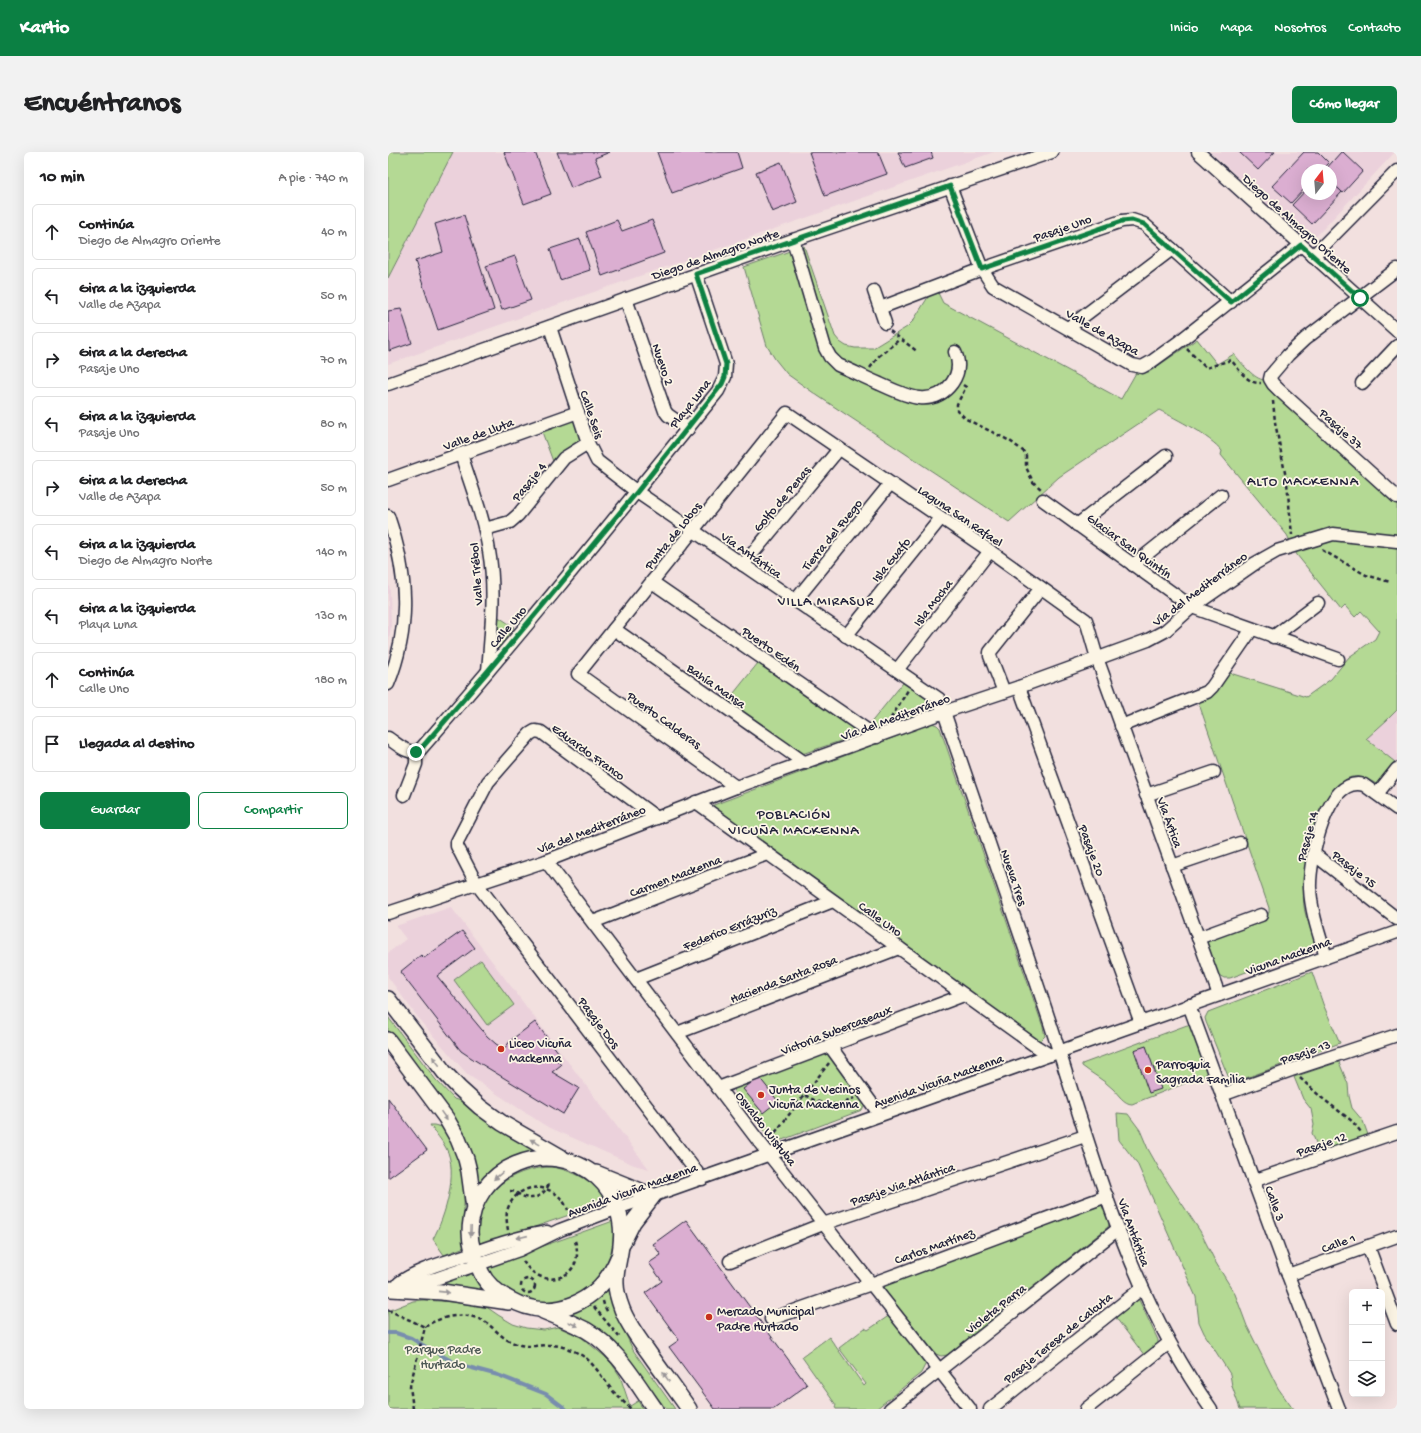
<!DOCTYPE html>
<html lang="es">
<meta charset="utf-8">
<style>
body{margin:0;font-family:"Gochi Hand",sans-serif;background:#f2f2f2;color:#202124}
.controls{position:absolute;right:12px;bottom:12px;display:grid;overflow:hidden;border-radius:6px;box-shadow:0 4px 16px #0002}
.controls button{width:36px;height:36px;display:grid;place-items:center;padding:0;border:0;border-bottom:1px solid #e0e0e0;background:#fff;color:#202124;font:20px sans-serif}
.compass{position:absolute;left:913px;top:12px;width:36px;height:36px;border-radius:50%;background:#fff;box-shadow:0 4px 16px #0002;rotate:16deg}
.stop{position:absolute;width:12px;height:12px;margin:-9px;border:3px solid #0b8043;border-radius:50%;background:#fff}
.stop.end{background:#0b8043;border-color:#fff;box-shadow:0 1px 4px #0008}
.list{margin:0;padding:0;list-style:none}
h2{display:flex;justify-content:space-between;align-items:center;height:52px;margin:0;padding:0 16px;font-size:17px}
h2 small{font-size:13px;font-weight:400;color:#757577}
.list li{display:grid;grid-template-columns:26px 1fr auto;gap:12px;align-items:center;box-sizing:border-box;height:56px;margin:0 8px 8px;padding:0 8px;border:1px solid #e0e0e0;border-radius:6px}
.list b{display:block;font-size:15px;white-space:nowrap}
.list p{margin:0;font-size:13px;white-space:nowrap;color:#757577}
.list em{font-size:13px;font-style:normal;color:#757577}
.actions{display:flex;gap:8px;padding:12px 16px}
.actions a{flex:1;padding:9px 0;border:1px solid #0b8043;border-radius:6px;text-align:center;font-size:14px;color:#0b8043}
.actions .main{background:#0b8043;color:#fff}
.icon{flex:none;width:22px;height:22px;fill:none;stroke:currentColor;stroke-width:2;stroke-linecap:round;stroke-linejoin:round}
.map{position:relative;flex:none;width:1009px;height:1257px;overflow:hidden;border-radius:6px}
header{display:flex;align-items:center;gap:24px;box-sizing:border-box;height:56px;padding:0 20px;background:#0b8043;color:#fff}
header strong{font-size:19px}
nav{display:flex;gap:22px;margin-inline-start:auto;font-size:14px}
.intro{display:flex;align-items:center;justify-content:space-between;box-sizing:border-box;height:96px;padding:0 24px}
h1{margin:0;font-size:28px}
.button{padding:10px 18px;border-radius:6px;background:#0b8043;color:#fff;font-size:14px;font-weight:700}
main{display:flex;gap:24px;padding:0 24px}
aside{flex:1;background:#fff;border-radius:6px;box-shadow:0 4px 16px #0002}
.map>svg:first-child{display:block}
.built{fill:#ebd1db;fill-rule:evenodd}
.green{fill:#b4d994;stroke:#6b7e68}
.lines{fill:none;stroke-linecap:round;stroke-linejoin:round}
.stream{stroke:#788dae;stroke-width:4}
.building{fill:#dbaed1;stroke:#22223b}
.minor-casing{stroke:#22223b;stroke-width:15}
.major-casing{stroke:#22223b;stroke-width:18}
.path{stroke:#22223b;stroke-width:2.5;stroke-dasharray:4 3;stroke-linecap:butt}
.minor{stroke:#fcf5e5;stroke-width:12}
.major{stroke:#fcf5e5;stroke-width:15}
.oneway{fill:#9a9698}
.route{stroke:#0b8043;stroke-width:5}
.poi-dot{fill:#c8321e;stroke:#fcf5e5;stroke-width:1.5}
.labels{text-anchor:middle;stroke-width:3.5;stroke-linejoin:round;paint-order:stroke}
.street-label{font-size:13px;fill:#22223b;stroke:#fcf5e5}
.poi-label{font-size:13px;fill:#22223b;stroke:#fcf5e5;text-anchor:start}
.park-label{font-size:13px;fill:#4e5956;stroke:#fcf5e5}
.neighbourhood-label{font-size:14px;letter-spacing:1px;fill:#22223b;stroke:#fcf5e5}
</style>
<header>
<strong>Kartio</strong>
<nav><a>Inicio</a><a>Mapa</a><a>Nosotros</a><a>Contacto</a></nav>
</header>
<div class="intro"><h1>Encuéntranos</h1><a class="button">Cómo llegar</a></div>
<main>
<aside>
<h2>10 min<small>A pie · 740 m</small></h2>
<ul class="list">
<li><svg class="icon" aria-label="ahead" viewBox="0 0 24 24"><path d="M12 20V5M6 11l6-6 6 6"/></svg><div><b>Continúa</b><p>Diego de Almagro Oriente</p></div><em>40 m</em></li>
<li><svg class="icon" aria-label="left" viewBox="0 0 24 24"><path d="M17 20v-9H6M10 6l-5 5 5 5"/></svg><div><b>Gira a la izquierda</b><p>Valle de Azapa</p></div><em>50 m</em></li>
<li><svg class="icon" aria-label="right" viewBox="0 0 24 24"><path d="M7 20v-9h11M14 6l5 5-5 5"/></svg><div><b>Gira a la derecha</b><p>Pasaje Uno</p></div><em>70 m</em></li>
<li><svg class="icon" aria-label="left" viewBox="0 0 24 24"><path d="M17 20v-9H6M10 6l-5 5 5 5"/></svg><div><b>Gira a la izquierda</b><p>Pasaje Uno</p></div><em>80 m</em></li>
<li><svg class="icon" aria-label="right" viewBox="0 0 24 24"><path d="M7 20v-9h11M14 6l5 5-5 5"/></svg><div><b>Gira a la derecha</b><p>Valle de Azapa</p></div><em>50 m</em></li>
<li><svg class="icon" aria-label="left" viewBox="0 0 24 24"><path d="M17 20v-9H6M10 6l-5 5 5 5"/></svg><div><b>Gira a la izquierda</b><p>Diego de Almagro Norte</p></div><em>140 m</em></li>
<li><svg class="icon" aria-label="left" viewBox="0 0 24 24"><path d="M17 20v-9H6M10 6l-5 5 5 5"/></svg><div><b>Gira a la izquierda</b><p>Playa Luna</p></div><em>130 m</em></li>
<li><svg class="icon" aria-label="ahead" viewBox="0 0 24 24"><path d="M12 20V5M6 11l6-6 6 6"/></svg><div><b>Continúa</b><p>Calle Uno</p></div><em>180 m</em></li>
<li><svg class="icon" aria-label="arrive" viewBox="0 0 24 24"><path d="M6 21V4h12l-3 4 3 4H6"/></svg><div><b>Llegada al destino</b></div></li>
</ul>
<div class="actions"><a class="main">Guardar</a><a>Compartir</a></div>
</aside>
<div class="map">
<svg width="1009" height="1257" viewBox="0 0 1009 1257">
<rect width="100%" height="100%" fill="#f2e0df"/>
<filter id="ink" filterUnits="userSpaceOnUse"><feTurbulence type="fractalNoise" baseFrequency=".025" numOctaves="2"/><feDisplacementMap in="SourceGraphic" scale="8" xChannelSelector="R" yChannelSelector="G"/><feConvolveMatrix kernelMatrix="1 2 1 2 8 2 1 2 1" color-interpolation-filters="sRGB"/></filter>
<g filter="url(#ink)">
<g class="built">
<polygon points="65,0 606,0 0,212 0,126"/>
<path d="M823,0h184l-86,92zM919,18h24v24h-24z"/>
<polygon points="0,428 2,438 3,475 0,491"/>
<polygon points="1009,558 1009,612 977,587 999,568"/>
<polygon points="63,755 261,1017 246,1013 158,974 80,923 34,871 0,825 0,801 18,787 8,774"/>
</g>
<g class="green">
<polygon points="0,0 65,0 0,126"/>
<path d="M416,94l31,90 5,6 6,4 9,2h18l34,-21 6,-6 17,-27 8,-1 5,10 178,96 16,-28 12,1 48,-33 20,25 17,-10c7,8 20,26 31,26l132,120v210l-10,10 -21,19 29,23 -17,23c-36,-23 -43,6 -54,34 -6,14 -11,29 -17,43 -3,17 -6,38 -1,54 4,11 10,19 11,30l-87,32h-6l-7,-4 -10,-32 3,-6 59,-23v-5l-71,-207 18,-10 14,-18 76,24 25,-18 18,-22 26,-18 4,-8 -18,-20 -6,6 -10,-11 -4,4 -44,-55 -10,-20 -66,-80 1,-4c-12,-15 -45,-32 -63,-41l-100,67 -50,45 -191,-126 -31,-22 -12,-15 -8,-13 -23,-79z"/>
<polygon points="184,267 188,268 194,290 166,312 154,280"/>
<polygon points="109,464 126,475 112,495 108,497 107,496"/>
<polygon points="370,511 467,577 468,581 467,584 414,602 338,551"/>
<polygon points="515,531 543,550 545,554 542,559 490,577 484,576 481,573"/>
<polygon points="544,571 549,573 552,576 655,875 657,884 652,889 647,887 323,654"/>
<polygon points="93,808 126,853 99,873 66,828"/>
<polygon points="924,820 935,852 952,891 850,929 844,928 840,924 818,870 817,866 820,860"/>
<polygon points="0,865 48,928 66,947 69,948 73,948 156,1000 91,1035 59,957 0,878"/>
<path d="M799,873l3,1 18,47 -2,2 -74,29c-8,0 -14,-10 -19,-15 -9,-9 -21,-15 -31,-23v-2z"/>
<polygon points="434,900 442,903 477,952 474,958 394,988 382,986 346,940 347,935"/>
<polygon points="951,910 960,932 961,944 964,956 975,969 980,983 932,1001 924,981 926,973 923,957 915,947 906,925"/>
<polygon points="729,961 740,962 752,978 760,997 773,1020 812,1079 828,1111 847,1142 859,1174 890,1236 905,1257 852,1257 844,1234 842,1222 816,1181 811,1170 808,1145 749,1011 731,988"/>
<path d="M42,973h4l8,2c12,18 21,39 22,60 1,20 -2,39 0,59l-2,2 -18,7 -11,-16c12,-22 26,-67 13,-91 -4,-8 -11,-15 -16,-23z"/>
<path d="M163,1015c17,2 51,15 53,36l-87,30 -40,11c0,-8 -1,-18 1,-25 9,-34 40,-51 73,-52z"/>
<polygon points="710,1050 717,1053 722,1070 720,1075 559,1203 553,1204 548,1202 499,1141 496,1136 498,1131"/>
<path d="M225,1069c5,42 -21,79 -65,81 -4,0 -10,2 -15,1 -4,-1 -10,-4 -14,-6 -5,-2 -13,-4 -17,-8 -6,-5 -12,-15 -17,-22z"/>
<polygon points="83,1121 95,1140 52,1132"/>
<polygon points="222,1133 228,1161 245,1198 287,1257 278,1257 241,1208 177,1162"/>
<polygon points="749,1147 751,1148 770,1188 770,1192 757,1204 725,1162"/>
<polygon points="35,1148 67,1150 100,1156 110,1163 125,1172 138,1176 156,1178 170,1175 193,1185 215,1203 224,1212 232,1224 242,1254 250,1249 255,1257 0,1257 0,1159 25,1149"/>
<polygon points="502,1163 538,1211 533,1221 488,1257 448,1257 447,1255 448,1253 414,1205 441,1185 476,1234 478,1232 451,1196 477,1176 480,1178"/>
</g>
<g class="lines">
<polyline class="stream" points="0,1181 8,1181 23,1186 38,1195 69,1212 110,1223 158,1242 178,1257"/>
</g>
<g class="building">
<polygon points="116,0 147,0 163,42 136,52"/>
<polygon points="169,0 222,0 207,6 214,24 183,36"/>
<polygon points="269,0 349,0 354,16 284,41"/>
<polygon points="421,0 490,0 499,22 437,44"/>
<polygon points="510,0 543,0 545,6 517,16"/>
<polygon points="851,0 887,0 870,18"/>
<polygon points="916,0 930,0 941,11 934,18 919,18 919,34 903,51 884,34"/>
<polygon points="953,0 955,0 975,19 955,41 943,29 943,18 937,18"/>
<polygon points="393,10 409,50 384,60 368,20"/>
<polygon points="943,30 954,40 924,72 904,53 919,37 919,42 943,42"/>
<polygon points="76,63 106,158 50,178 27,109 55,100 47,72"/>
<polygon points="229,68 234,79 264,68 276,101 214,124 198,80"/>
<polygon points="192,87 202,118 172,128 162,97"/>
<polygon points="127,104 143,148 114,158 98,114"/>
<polygon points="13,157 24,191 1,199 0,159"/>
<polygon points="74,779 87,796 49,824 99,884 108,892 116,897 123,888 147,870 171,901 166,905 173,913 164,920 191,936 175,962 85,907 73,899 12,820 33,803 36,806"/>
<polygon points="758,894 773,937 761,941 746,898"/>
<polygon points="371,925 390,949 375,961 355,937"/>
<polygon points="0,946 39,998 0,1026"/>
<polygon points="298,1068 419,1233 386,1257 327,1257 281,1195 291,1188 257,1141 274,1129 261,1111 273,1103 265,1092"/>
</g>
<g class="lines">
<defs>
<g id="minor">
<polyline points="810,0 1009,179"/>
<polyline points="562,34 594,117 605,134 744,213 754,215 763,210 792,189 913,93"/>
<path d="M405,88l32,108 5,9 8,8c14,6 28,13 42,19 24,11 52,26 72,-1 7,-10 8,-20 3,-31"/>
<polyline points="925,104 1009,19"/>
<polyline points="1009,117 917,187 900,203 883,223 882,227 885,232 891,238 1009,345"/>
<polyline points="486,139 497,171"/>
<polyline points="238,147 277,259 280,263 300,277"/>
<polyline points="492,156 594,117 734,69 744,68 756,72 843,150"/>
<path d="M162,175l38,116 9,18 40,31 302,207 5,13c26,75 51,150 77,225 13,38 26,75 38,114 40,126 75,249 152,358"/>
<polyline points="680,176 784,97"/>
<polyline points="974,231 1009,194"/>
<polyline points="0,232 405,88 664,0"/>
<path d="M73,302c10,32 23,64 28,97 7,39 2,81 -1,120"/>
<polyline points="0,328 190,260"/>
<polyline points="655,348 804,455 950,507"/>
<path d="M0,364c20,58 23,111 0,168"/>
<polyline points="689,373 778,304"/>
<polyline points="97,377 122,370 130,363 176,306 200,291"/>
<polyline points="355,413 451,297"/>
<polyline points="745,413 833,343"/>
<polyline points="264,430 489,585"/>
<polyline points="407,449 502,332"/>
<polyline points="226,477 417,611"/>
<polyline points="458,484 553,366"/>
<polyline points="885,485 930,451"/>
<polyline points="509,518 602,399"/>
<polyline points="631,535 753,871"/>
<polyline points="616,540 602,504 602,500 653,436"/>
<polyline points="733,574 819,540 824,535 864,477"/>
<path d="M0,586c9,6 20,17 31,13 103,-117 201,-239 299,-360l7,-14 1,-13 -30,-90"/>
<polyline points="348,635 190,522 399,261 602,399 698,468 709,506 831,843"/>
<polyline points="989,642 1009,617"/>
<polyline points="16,643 28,612 28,600"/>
<polyline points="758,643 826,620"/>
<polyline points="308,650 646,893 662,903"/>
<polyline points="269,666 153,580 147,579 142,582 100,630 69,690 69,694 88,731 314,1027"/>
<polyline points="926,702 1009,767"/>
<polyline points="158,709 372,991 582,1257"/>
<polyline points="784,714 852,691"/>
<polyline points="0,761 158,709 348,635 556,560 631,535 760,488 777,479 804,455 866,412 889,399 945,382 1009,389"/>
<polyline points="205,770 379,702"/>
<polyline points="810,786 873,763"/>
<path d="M938,805c-7,-23 -15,-45 -16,-69 -1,-26 16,-114 54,-103l33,24"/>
<polyline points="248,827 445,749"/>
<polyline points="801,853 900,1123 951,1257"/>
<polyline points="289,881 511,796"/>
<polyline points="442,894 492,963"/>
<polyline points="330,936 576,843"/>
<polyline points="834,943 903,918 1009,883"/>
<polyline points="865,1029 1009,980"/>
<polyline points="980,1094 1009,1172"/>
<polyline points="342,1109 435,1072 697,984"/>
<polyline points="900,1123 1009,1084"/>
<path d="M11,1131c18,-13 41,-19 62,-26 28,-10 56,-20 86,-25"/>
<polyline points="14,1134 50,1126 131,1098 172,1078 230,1056 1009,780"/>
<polyline points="383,1167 483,1132 719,1044"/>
<polyline points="502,1257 730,1077"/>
<polyline points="602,1257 754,1136"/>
<polyline points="698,1257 781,1191"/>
</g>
<g id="major">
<polyline points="0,847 57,921 71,936 92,955 114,971 173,1005"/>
<polyline points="0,888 58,966 70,987 78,1007 81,1019 86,1056"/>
<polyline points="208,1021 265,1044 245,1070 235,1090"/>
<path d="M230,1106c-18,44 -65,66 -109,41 -11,-6 -23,-15 -28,-27 -6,-13 -11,-26 -11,-40 1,-65 79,-97 127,-55 19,17 27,43 24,68 -1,13 -6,25 -5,39 0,8 3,17 6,25 6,16 17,30 27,44 13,19 27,37 40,56"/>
<polyline points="3,1137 54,1140 121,1150"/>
<path d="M155,1159c15,6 29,12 43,19 31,18 49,51 69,79"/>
</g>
</defs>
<use href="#minor" class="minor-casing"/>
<use href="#major" class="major-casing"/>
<g class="path">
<polyline points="502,179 530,200"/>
<path d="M799,197l19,19 25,-8c8,9 16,24 30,23"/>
<polyline points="482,216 491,204 512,187"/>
<polyline points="575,233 578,235 577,237 569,252 569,258 578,267 622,289 635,299 638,303 638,315 645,330 653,337"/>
<polyline points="885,249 887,270 899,331 904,383"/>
<polyline points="934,398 978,423 1002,430"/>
<polyline points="503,566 520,538"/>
<polyline points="912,926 934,946 964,969 973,980"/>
<path d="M417,943c15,10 32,13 49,3"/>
<polyline points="383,986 441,911"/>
<path d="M122,1039c6,0 7,3 12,5 13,6 23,-2 28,-14"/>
<path d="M120,1078c-1,-6 -2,-12 -1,-19 9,-31 49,-31 61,-1"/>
<path d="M135,1109c20,33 64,16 52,-20"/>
<circle cx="140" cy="1134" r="7"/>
<polyline points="215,1149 216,1153 220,1161"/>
<polyline points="206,1155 232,1186"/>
<polyline points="0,1158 37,1175"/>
<path d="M25,1257l-3,-23 15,-59c16,-12 46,-17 63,-3 9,7 17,17 29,20 12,4 22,1 33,1 13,0 28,7 37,14 10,9 17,21 25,31 6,7 13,13 19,19"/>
</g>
<use href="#minor" class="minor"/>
<use href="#major" class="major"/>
</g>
<defs><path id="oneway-solid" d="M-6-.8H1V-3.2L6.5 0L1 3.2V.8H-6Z"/></defs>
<g class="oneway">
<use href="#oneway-solid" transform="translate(48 909) rotate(-128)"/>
<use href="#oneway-solid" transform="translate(56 964) rotate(55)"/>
<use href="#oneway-solid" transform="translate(147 990) rotate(-151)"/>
<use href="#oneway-solid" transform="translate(110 1024) rotate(140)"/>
<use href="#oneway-solid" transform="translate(83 1079) rotate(92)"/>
<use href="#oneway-solid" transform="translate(134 1085) rotate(167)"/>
<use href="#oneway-solid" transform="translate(56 1140) rotate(6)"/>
<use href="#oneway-solid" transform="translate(185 1172) rotate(25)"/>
<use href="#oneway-solid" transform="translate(278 1225) rotate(-125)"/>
</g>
</g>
<g class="lines" filter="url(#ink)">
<polyline class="route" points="28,600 31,599 100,519 249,340 334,232 337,225 338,212 308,122 562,34 594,117 734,69 744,68 756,72 843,150 913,93 972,146"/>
</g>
<g class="poi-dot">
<circle cx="113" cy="897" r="4"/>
<circle cx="760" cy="918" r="4"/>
<circle cx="373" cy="943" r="4"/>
<circle cx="321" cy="1165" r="4"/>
</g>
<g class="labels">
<g class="street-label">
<text transform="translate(910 71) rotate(42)" y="5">Diego de Almagro Oriente</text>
<text transform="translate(674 75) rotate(-19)" y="5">Pasaje Uno</text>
<text transform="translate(327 101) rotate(-19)" y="5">Diego de Almagro Norte</text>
<text transform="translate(715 179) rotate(29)" y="5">Valle de Azapa</text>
<text transform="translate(276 212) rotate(71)" y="5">Nuevo 2</text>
<text transform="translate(301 251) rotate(-52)" y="5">Playa Luna</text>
<text transform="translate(205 262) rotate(71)" y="5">Calle Seis</text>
<text transform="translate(954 276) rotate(42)" y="5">Pasaje 37</text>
<text transform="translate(90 281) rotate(-20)" y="5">Valle de Lluta</text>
<text transform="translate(140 329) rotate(-51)" y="5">Pasaje 4</text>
<text transform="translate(393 346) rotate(-50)" y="5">Golfo de Penas</text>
<text transform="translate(573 363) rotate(34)" y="5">Laguna San Rafael</text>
<text transform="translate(443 382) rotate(-51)" y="5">Tierra del Fuego</text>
<text transform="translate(284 383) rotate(-51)" y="5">Punta de Lobos</text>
<text transform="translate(742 393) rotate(36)" y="5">Glaciar San Quintín</text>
<text transform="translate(364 402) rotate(35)" y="5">Vía Antártica</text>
<text transform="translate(502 407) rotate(-51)" y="5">Isla Guafo</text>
<text transform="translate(87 422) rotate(-94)" y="5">Valle Trébol</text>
<text transform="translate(811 436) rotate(-37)" y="5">Vía del Mediterráneo</text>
<text transform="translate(544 450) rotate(-52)" y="5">Isla Mocha</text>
<text transform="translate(119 474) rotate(-50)" y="5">Calle Uno</text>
<text transform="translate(384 496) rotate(35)" y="5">Puerto Edén</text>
<text transform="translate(329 533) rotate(35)" y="5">Bahía Mansa</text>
<text transform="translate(507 564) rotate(-20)" y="5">Vía del Mediterráneo</text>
<text transform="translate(277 567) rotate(36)" y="5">Puerto Calderas</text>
<text transform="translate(201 599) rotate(36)" y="5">Eduardo Franco</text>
<text transform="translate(783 670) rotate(70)" y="5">Vía Ártica</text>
<text transform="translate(203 676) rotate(-21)" y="5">Vía del Mediterráneo</text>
<text transform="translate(918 684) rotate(-75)" y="5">Pasaje 14</text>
<text transform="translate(705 698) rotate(70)" y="5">Pasaje 20</text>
<text transform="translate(967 716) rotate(38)" y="5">Pasaje 15</text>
<text transform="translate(287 723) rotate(-21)" y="5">Carmen Mackenna</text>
<text transform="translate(627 725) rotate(71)" y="5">Nueva Tres</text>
<text transform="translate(493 766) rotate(36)" y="5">Calle Uno</text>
<text transform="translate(341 775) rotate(-22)" y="5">Federico Errázuriz</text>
<text transform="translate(900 803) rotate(-20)" y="5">Vicuna Mackenna</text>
<text transform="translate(395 826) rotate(-21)" y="5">Hacienda Santa Rosa</text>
<text transform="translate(212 870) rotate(53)" y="5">Pasaje Dos</text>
<text transform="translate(448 877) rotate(-21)" y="5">Victoria Subercaseaux</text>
<text transform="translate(917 899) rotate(-19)" y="5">Pasaje 13</text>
<text transform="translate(550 928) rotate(-20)" y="5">Avenida Vicuña Mackenna</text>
<text transform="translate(379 976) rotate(52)" y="5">Osvaldo Wistuba</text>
<text transform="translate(933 991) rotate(-19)" y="5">Pasaje 12</text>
<text transform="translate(514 1031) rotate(-19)" y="5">Pasaje Via Atlántica</text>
<text transform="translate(244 1037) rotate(-20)" y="5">Avenida Vicuña Mackenna</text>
<text transform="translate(888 1051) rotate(70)" y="5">Calle 3</text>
<text transform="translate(747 1080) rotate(70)" y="5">Vía Antártica</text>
<text transform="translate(950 1090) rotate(-20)" y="5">Calle 1</text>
<text transform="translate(546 1093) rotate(-20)" y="5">Carlos Martínez</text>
<text transform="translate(607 1156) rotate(-38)" y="5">Violeta Parra</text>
<text transform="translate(669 1185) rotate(-39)" y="5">Pasaje Teresa de Calcuta</text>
</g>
<g class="poi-label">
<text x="121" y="895">Liceo Vicuña<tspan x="121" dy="15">Mackenna</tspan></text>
<text x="768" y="916">Parroquia<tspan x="768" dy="15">Sagrada Familia</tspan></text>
<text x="381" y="941">Junta de Vecinos<tspan x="381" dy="15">Vicuña Mackenna</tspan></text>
<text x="329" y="1163">Mercado Municipal<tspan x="329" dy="15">Padre Hurtado</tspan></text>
</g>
<g class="park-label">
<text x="55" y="1201">Parque Padre<tspan x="55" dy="15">Hurtado</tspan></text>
</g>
<g class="neighbourhood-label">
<text x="915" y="333">ALTO MACKENNA</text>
<text x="438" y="453">VILLA MIRASUR</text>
<text x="406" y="666">POBLACIÓN<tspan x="406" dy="16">VICUÑA MACKENNA</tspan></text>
</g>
</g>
</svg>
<div class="controls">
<button>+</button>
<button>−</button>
<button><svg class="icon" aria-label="layers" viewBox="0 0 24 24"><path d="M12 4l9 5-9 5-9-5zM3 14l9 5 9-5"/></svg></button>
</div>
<svg class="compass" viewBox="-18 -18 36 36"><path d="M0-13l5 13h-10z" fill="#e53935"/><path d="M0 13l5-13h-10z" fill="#757577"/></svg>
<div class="stop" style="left:972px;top:146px"></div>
<div class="stop end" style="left:28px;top:600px"></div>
</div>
</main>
